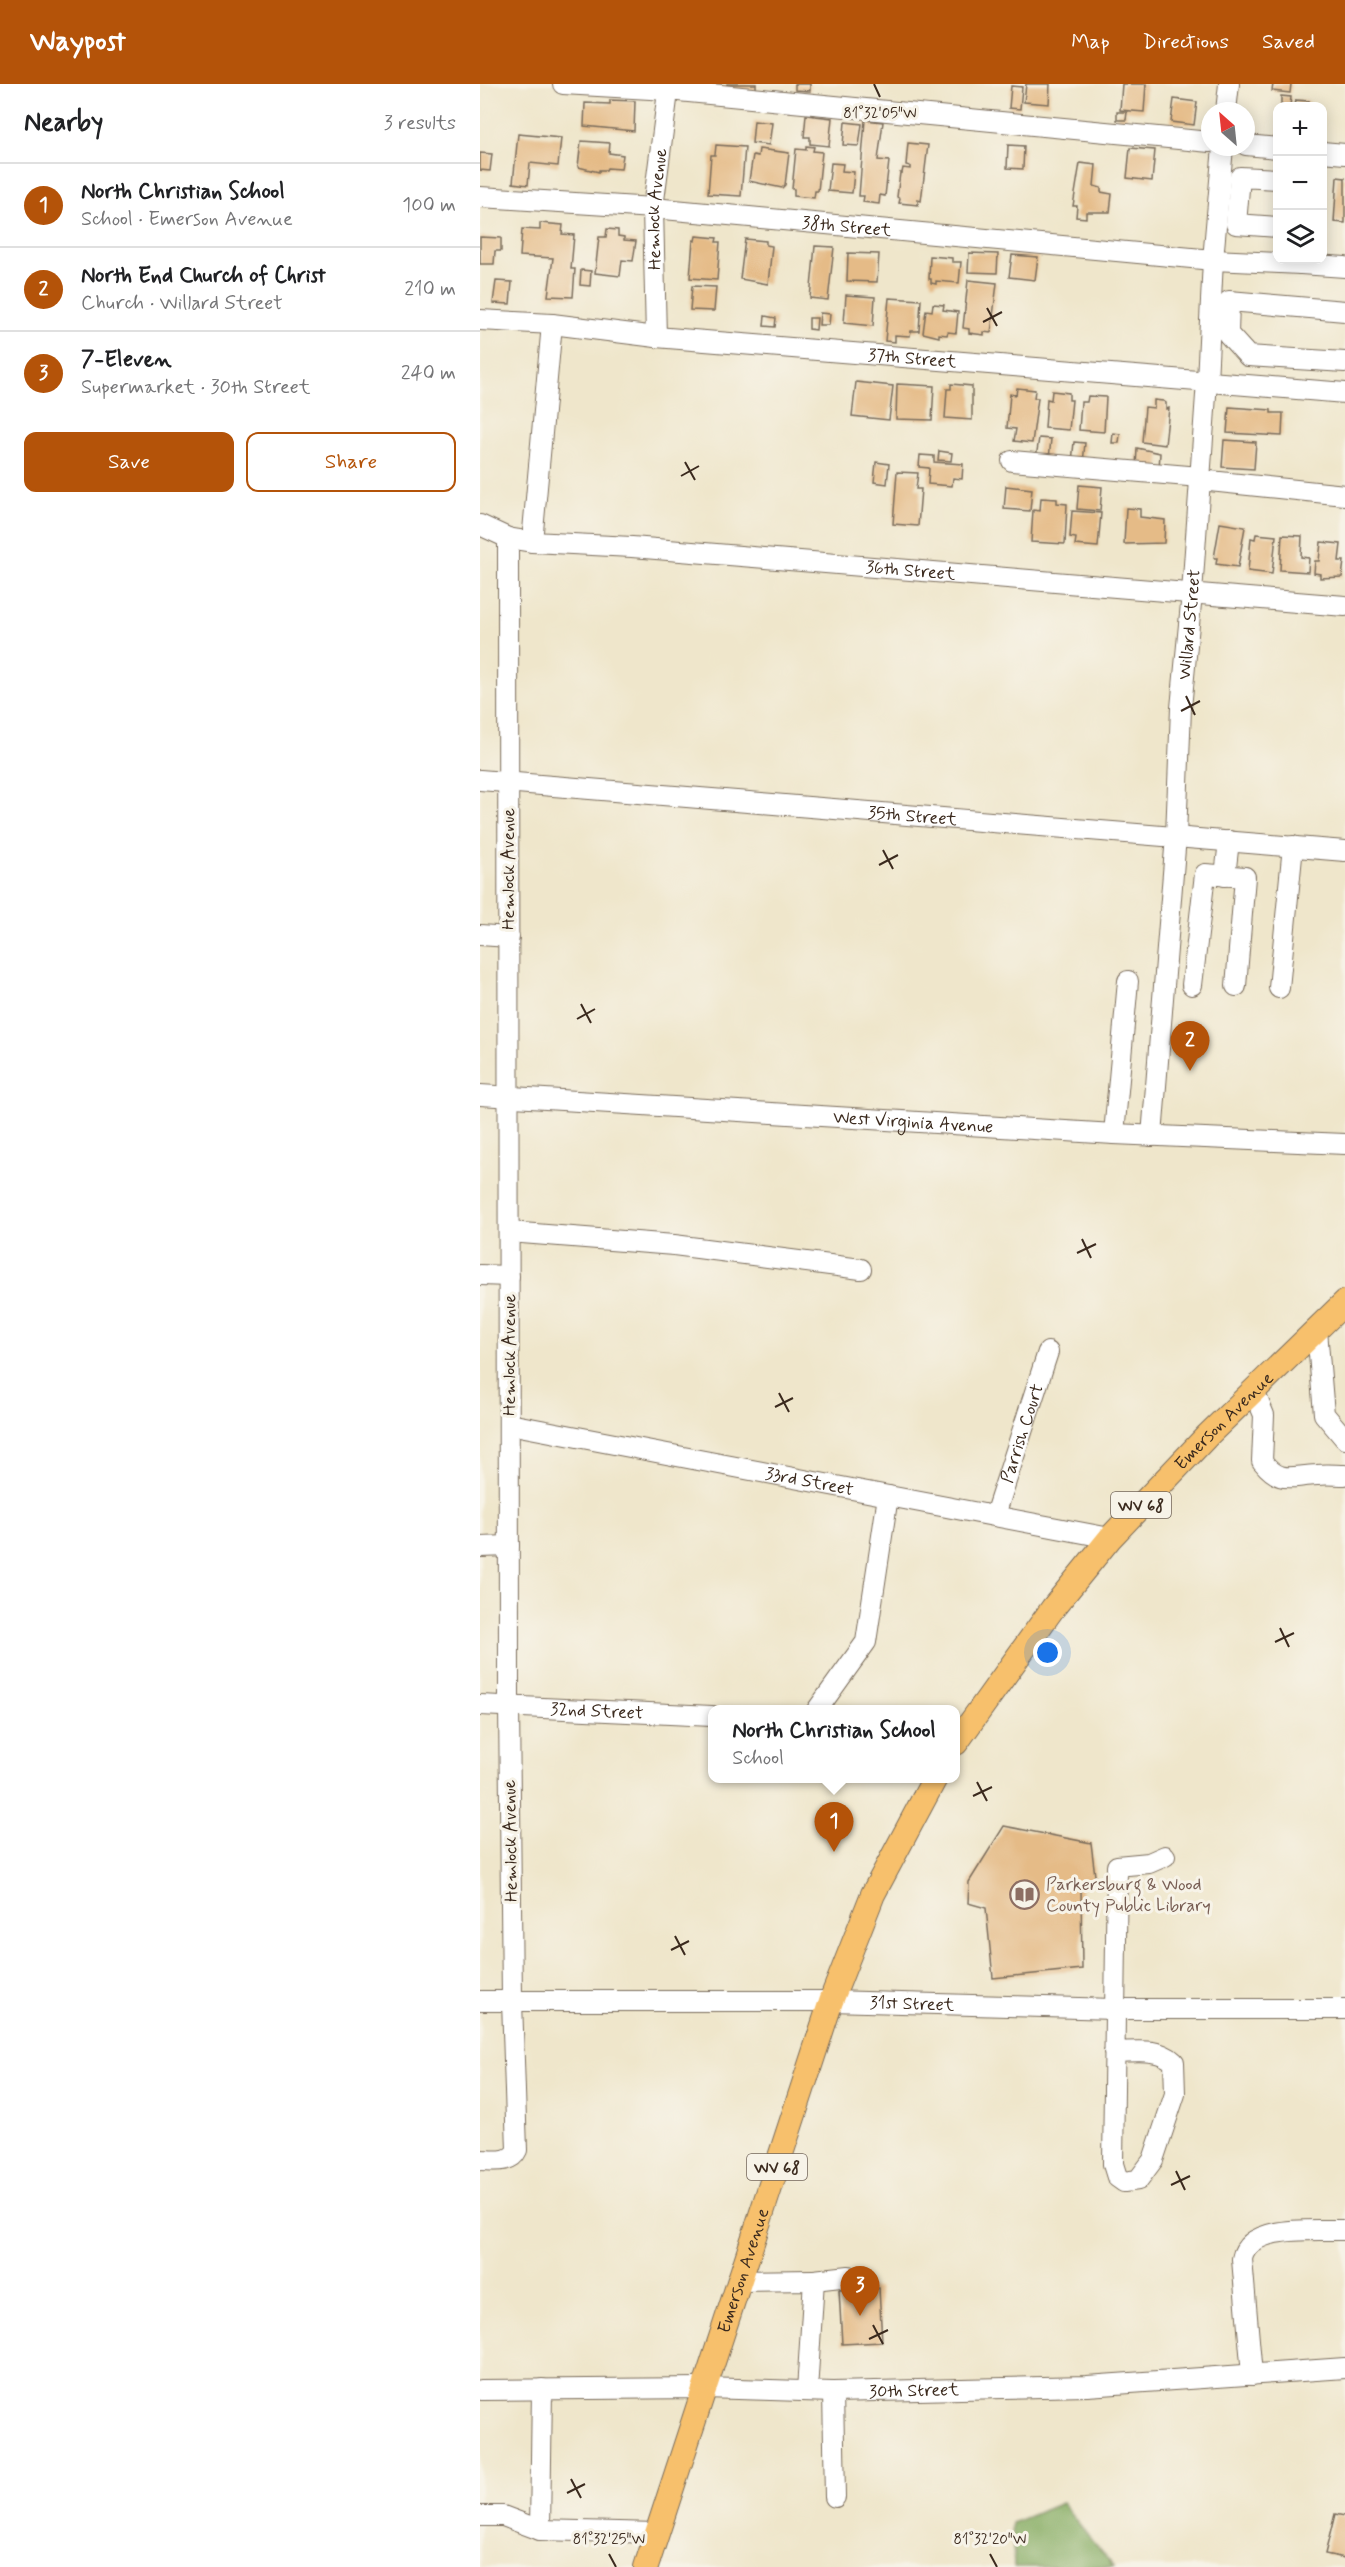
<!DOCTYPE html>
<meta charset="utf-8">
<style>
body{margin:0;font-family:Mynerve,sans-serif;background:#f2f2f2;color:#202124}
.controls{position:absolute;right:18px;top:18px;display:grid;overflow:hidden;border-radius:12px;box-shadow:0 3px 15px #0003}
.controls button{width:54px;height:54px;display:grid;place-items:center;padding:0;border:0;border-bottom:2px solid #e0e0e0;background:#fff;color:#202124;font:30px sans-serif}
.compass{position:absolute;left:721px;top:18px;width:54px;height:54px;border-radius:50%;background:#fff;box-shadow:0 3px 15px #0003;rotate:333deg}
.you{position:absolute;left:568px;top:1569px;width:21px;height:21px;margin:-15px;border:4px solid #fff;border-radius:50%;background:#1a73e8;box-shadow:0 0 0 9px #1a73e833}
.badge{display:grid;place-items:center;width:39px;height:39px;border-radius:50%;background:#b45309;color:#fff;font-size:20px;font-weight:700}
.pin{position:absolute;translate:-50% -50px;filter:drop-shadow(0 2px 3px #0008)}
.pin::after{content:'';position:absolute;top:32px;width:21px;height:18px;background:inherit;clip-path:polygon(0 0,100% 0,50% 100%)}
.popup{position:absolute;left:228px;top:1621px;width:252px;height:78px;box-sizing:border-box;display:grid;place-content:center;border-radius:12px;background:#fff;filter:drop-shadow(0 2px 4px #0005);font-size:20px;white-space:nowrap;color:#757577}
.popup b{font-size:22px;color:#202124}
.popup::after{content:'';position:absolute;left:50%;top:100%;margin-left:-12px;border:12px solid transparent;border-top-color:#fff}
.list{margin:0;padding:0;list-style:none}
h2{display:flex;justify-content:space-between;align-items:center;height:78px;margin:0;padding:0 24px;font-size:26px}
h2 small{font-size:20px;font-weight:400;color:#757577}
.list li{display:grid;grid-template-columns:39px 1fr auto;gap:18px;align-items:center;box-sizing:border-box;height:84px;padding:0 24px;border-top:2px solid #e0e0e0}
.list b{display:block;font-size:22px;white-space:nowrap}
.list p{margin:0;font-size:20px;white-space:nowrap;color:#757577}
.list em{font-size:20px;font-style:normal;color:#757577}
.actions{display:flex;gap:12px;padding:18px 24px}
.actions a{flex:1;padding:14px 0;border:2px solid #b45309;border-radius:12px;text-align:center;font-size:21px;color:#b45309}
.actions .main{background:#b45309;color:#fff}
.icon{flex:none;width:33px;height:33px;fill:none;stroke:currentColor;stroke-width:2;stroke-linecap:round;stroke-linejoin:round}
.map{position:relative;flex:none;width:865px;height:2483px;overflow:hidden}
header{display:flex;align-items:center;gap:36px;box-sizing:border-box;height:84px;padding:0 30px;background:#b45309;color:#fff}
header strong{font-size:28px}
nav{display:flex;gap:33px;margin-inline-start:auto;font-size:21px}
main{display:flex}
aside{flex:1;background:#fff}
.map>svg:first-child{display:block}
.forest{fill:#85ac62;stroke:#606b40;stroke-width:1.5}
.building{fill:#e5bb87}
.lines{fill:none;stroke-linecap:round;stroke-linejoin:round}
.minor-casing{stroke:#7a6c5b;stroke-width:22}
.major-casing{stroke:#7a6c5b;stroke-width:26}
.minor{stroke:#fff;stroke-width:20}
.major{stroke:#f7c06c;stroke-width:24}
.ticks{fill:none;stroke:#3b2a1e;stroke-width:2}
.labels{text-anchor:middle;stroke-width:6;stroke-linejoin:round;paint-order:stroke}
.shield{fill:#f7f3e8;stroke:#73665b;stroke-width:1.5}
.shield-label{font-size:16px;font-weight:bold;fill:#3b2a1e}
.street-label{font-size:18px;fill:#3b2a1e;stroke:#f7f3e8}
.education-label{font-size:18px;fill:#785e54;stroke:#f7f3e8;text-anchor:start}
.ticks-label{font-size:15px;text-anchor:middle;fill:#3b2a1e;stroke:#f7f3e8;stroke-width:6;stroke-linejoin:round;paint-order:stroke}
</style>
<header>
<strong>Waypost</strong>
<nav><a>Map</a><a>Directions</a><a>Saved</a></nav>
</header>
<main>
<aside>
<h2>Nearby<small>3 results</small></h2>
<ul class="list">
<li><span class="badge">1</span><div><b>North Christian School</b><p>School · Emerson Avenue</p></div><em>100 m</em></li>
<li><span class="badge">2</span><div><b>North End Church of Christ</b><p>Church · Willard Street</p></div><em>210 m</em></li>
<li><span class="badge">3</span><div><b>7-Eleven</b><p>Supermarket · 30th Street</p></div><em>240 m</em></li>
</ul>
<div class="actions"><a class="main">Save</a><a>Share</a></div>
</aside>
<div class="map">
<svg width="865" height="2483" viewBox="0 0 865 2483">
<rect width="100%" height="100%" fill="#f7f3e8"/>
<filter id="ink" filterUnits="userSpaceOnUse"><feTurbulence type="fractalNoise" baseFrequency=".0167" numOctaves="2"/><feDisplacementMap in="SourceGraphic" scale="12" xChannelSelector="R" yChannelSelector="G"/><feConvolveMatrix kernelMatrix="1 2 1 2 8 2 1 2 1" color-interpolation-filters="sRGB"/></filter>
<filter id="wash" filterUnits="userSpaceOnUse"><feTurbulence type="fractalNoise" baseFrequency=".008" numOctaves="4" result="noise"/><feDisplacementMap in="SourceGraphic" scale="24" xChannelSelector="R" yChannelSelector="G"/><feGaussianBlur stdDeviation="1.35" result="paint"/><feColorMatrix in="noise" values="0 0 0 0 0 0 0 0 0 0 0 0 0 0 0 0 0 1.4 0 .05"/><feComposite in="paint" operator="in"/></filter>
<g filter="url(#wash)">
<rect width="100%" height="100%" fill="#efe6cb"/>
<polygon class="forest" points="582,2419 634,2483 534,2483 532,2439"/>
<g id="blocks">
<g class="building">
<polygon points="247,0 276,0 276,7 247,6"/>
<polygon points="315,0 330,0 330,7 315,6"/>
<polygon points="546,0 570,0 569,20 544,18"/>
<polygon points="642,0 666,0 664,28 640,26"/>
<polygon points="793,0 811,0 810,9 792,7"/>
<polygon points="531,2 542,3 540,25 529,24"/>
<polygon points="801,12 811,13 810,22 801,21"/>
<polygon points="694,15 717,18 714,41 691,38"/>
<polygon points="130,16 155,17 154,47 104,42 105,19 130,20"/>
<polygon points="816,16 829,17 828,22 815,22"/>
<polygon points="637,28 647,28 646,36 637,36"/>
<polygon points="326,31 352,34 349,62 330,60 330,53 324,53"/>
<polygon points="385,36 403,38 398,76 409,77 405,112 400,111 399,120 383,118 384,112 379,112"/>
<polygon points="274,37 292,39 289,61 272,59"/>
<polygon points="365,38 382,40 379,62 363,61"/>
<polygon points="38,50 81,54 78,82 50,79 48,101 33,99"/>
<polygon points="101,57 130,59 129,69 143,71 141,85 127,84 126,86 119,86 119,88 98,83"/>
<polygon points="428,59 448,61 441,117 438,116 438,121 419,119 420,115 417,113 420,89 422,89 423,84 430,85 430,82 426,81"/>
<polygon points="236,61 265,63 261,112 228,110 231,71 235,71"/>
<polygon points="528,61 544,62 543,85 527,84"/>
<polygon points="326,62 334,63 333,67 342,68 338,107 335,107 334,114 314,112 314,105 312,105 316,65 326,66"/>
<polygon points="650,64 675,66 672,97 647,94"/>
<polygon points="279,65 309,69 305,101 302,104 269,97 273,71 278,72"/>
<polygon points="0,69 12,70 10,87 0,86"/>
<polygon points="351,79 363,80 362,87 374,88 372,109 348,107"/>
<polygon points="600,79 616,81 614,102 621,104 621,108 632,110 630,128 606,128 606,134 596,133 597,122 593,122"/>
<polygon points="857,93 865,94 865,139 854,138"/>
<polygon points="60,139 83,141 82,150 94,151 91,185 95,185 93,213 68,212 73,174 40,172 42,145 60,146"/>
<polygon points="127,145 138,146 138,152 144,153 144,156 156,157 153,177 142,176 140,192 115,189 119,153 126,153"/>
<polygon points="216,152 237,154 236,158 240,158 237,196 210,194 213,156 215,157"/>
<polygon points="0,153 21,154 21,167 15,167 14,180 0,180"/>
<polygon points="265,155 286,157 286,161 292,162 288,200 260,195"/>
<polygon points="335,162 354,163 348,216 330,214"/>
<polygon points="368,169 399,170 397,198 367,197"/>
<polygon points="489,169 518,170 517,189 488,188"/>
<polygon points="532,171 558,173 555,196 529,193"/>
<polygon points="450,172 472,174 472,178 481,178 479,199 456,197 456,200 451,199 451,195 449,195"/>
<polygon points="101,186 111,187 110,202 100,201"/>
<polygon points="488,196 517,199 511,249 504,248 504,251 489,249 489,245 483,244"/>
<polygon points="16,197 32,198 30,220 13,219"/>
<polygon points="212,202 236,203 234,227 210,226"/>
<polygon points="366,211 395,213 393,242 364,239"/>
<polygon points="409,214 441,216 439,247 431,247 430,252 415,251 415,258 405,257"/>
<polygon points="453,220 464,221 463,226 478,228 476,249 468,248 467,251 459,250 459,253 443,249 446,226 452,227"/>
<polygon points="340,229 350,230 349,241 339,241"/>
<polygon points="285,232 296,234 295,243 284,242"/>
<polygon points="329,234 337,234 336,246 329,245"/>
<polygon points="376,298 413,302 409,336 372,332"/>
<polygon points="417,300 454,302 452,336 416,335"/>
<polygon points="471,300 492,302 492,336 465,334 467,305 471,305"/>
<polygon points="537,304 555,306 554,314 558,314 552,359 534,357 536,345 527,344 530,310 536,311"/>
<polygon points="572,307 589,309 589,316 592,316 589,346 565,344 567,315 571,316"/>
<polygon points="608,312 626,313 624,348 599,346 601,318 607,318"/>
<polygon points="674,316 683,317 686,319 686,325 689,324 685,361 662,358 665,323 674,324"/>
<polygon points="749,323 791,326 791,329 803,329 802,352 747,349"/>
<polygon points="633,349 640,350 639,359 632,359"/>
<polygon points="559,354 571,355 569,375 556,374"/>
<polygon points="744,356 776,358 774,385 742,383"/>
<polygon points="594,358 605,359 603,379 592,378"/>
<polygon points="657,364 680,369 679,385 656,384"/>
<polygon points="459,367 472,369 471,377 458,376"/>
<polygon points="440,371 454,372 454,378 483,380 482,395 473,394 472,402 448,400 449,384 439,383"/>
<polygon points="396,378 409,380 407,400 394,398"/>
<polygon points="417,388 438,389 436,405 441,405 438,442 413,440"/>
<polygon points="599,401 622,403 620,427 597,425"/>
<polygon points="526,402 552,405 550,427 524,425"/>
<polygon points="561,414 577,415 577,419 587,420 585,460 551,458 553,426 560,427"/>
<polygon points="646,424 660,425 660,433 685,436 684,459 644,460"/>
<polygon points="592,427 621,429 618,463 595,461 596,454 590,453"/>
<polygon points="740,439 765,443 758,483 736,480 737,474 734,474"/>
<polygon points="776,450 796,452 792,490 768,487 771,454 775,455"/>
<polygon points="802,451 822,452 821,473 829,474 828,488 800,486"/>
<polygon points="841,458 861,460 859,477 864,477 862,493 840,494 840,490 834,489 835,477 839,477"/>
<polygon points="524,1742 611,1759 616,1800 601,1802 602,1885 513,1894 506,1824 488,1819 489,1798"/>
<polygon points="399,2204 402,2258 362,2260 359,2206"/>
<polygon points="855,2430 865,2432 865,2474 845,2470"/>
</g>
</g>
</g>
<g filter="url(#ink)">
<use href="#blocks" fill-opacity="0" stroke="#7a6c5b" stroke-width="1.5"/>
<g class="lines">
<defs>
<g id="minor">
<polyline points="83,0 188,6 730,58"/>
<polyline points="746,27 749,0"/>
<polyline points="766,61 798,64"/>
<polyline points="842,68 865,70"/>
<polyline points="798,95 760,93 756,140 798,143"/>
<path id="s1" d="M0,113l173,11 560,52 88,4"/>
<polyline points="822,176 821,180 865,183"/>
<polyline points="865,227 749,217 748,250 768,272 865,278"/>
<path id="s2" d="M0,236l72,4 104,13 689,56"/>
<path id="s3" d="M176,253l-3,-129 16,-124"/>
<polyline points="532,377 720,393"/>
<polyline points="720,396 865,411"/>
<path id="s4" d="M0,441l28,13 24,4 100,5 713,59"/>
<polyline points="52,458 72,240"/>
<path id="s5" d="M0,696l865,71"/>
<polyline points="745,792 749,757"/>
<polyline points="0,851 29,853"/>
<polyline points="712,901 725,790 765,793 756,902"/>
<polyline points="799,904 813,762"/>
<path id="s6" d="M0,1011l634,39 231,10"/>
<polyline points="634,1050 648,897"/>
<path id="s7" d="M672,1052l24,-300 5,-128 11,-115 15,-212 6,-121 10,-113"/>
<polyline points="29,1148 194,1161 381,1185"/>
<polyline points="0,1191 29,1192"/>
<polyline points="837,1246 844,1330 865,1355"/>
<path d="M774,1307l10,24 -2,46c19,24 28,15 55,14 9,-1 19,0 28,0"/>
<path id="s8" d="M29,1340l601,114"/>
<path id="s9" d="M515,1431l53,-163"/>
<polyline points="0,1463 29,1462"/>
<path id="s10" d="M0,1621l232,11"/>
<polyline points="337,1626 386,1558 408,1412"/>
<path id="s11" d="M0,1917h351l283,8h231"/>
<path d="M634,1968c21,0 44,-5 60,10l1,32 -22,66 -15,20 -14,2 -7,-5 -4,-13 4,-298 32,-3 16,-7"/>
<path d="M0,2076c13,0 31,4 37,-10l-5,-149 -3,-296 -1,-1167"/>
<polyline points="334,2196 369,2192"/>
<polyline points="260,2197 334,2196 327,2307"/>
<path d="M772,2291l-10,-116c7,-36 74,-28 103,-29"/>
<path id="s12" d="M0,2306l224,-2 129,4 254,-6 258,-18"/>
<polyline points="353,2308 355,2413"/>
<polyline points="0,2432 23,2432 60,2446 177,2449"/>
<polyline points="60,2446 62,2305"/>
</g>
<g id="major">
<path id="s13" d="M476,1659l97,-135 57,-70 98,-103 137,-133"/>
<path id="s14" d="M166,2483l185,-566 42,-107 62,-116"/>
</g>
</defs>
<use href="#minor" class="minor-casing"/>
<use href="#major" class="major-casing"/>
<use href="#minor" class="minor"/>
<use href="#major" class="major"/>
</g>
</g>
<path class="ticks" d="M394,0l6,13M507,224l10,18M503,238l19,-10M205,378l10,18M201,392l18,-10M706,612l9,19M701,627l19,-10M403,766l10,19M399,781l19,-10M101,920l10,19M97,935l18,-10M602,1155l9,19M597,1169l19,-9M299,1309l10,19M295,1323l18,-9M800,1544l9,19M795,1558l19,-9M497,1698l10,19M493,1712l19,-9M195,1852l10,19M191,1866l18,-9M696,2087l9,19M691,2101l19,-9M393,2241l10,19M389,2255l19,-9M91,2395l10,19M87,2409l18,-9M129,2470l7,13M510,2470l7,13"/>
<defs>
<symbol id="library-ring" viewBox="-11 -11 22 22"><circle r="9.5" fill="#f7f3e8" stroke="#8d6e63" stroke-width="1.5"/><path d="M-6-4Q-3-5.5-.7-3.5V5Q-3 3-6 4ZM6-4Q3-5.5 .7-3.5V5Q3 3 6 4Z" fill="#8d6e63"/></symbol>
</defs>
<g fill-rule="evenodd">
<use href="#library-ring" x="528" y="1794" width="33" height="33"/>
</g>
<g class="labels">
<g class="shield">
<rect x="631" y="1408" width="60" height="26" rx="4.5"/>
<rect x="267" y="2070" width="60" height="26" rx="4.5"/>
</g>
<g class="shield-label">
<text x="661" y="1427">WV 68</text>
<text x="297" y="2089">WV 68</text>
</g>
<g class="street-label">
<text dy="6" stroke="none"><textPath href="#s3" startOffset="128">Hemlock Avenue</textPath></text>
<text dy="6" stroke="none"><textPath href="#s1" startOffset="368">38th Street</textPath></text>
<text dy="6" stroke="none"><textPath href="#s2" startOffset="434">37th Street</textPath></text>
<text dy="6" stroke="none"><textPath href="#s4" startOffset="435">36th Street</textPath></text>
<text dy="6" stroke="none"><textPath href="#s7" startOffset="513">Willard Street</textPath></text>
<text dy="6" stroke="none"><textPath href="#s5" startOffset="434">35th Street</textPath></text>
<text transform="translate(28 785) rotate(-90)" y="6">Hemlock Avenue</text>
<text dy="6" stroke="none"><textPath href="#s6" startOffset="434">West Virginia Avenue</textPath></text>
<text transform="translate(29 1271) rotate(-90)" y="6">Hemlock Avenue</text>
<text dy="6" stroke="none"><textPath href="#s13" startOffset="420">Emerson Avenue</textPath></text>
<text dy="6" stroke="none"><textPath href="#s9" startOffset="86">Parrish Court</textPath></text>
<text dy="6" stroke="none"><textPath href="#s8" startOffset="306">33rd Street</textPath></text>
<text dy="6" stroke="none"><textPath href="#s10" startOffset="117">32nd Street</textPath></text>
<text transform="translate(30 1757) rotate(-91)" y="6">Hemlock Avenue</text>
<text dy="6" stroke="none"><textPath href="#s11" startOffset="432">31st Street</textPath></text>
<text dy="6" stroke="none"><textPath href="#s14" startOffset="312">Emerson Avenue</textPath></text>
<text dy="6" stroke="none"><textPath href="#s12" startOffset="434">30th Street</textPath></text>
</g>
<g class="education-label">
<text x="566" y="1806">Parkersburg &amp; Wood<tspan x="566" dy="21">County Public Library</tspan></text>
</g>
</g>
<g class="ticks-label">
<text x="400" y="34">81°32'05"W</text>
<text x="129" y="2460">81°32'25"W</text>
<text x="510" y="2460">81°32'20"W</text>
</g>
</svg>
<div class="controls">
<button>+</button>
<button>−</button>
<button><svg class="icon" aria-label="layers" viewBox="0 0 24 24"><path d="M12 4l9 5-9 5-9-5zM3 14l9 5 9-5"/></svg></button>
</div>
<svg class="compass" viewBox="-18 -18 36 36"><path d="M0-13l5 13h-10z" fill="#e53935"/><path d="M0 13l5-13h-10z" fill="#757577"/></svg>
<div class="you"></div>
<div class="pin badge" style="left:354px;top:1768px">1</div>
<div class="popup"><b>North Christian School</b>School</div>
<div class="pin badge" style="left:710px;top:987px">2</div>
<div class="pin badge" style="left:380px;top:2232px">3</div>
</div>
</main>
